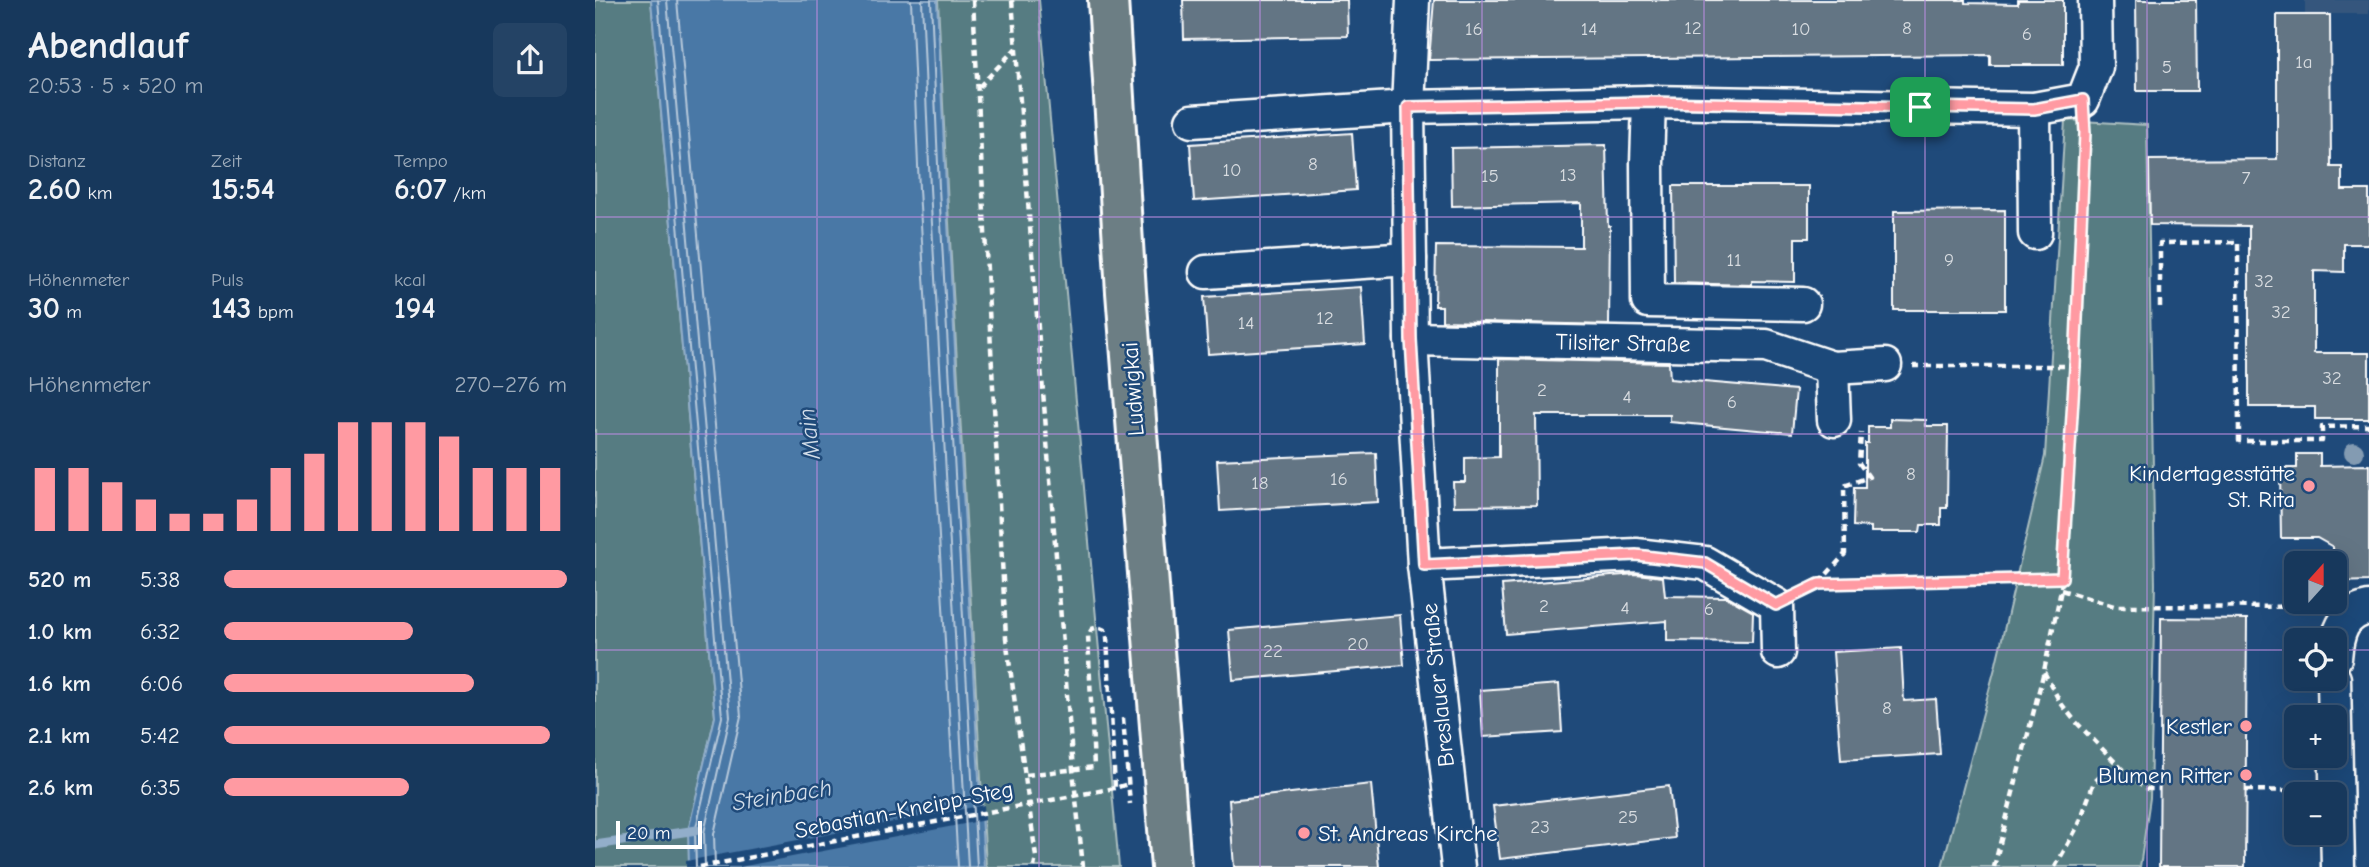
<!DOCTYPE html>
<html lang="de">
<head>
<meta charset="utf-8">
<style>
	:root { --surface:#17385c; --page:#244365; --text:#f1f3f6; --muted:#9eacbb; --line:#365272; --accent:#ff9aa2 }
	body { margin:0; font-family:"Comic Neue",sans-serif; background:var(--page); color:var(--text); height:100vh; display:flex; flex-direction:column; font-size:26px; white-space:nowrap }
	* { box-sizing:border-box; margin:0 }
	p { font-size:23px; color:var(--muted) }
	.icon { flex:none; width:38px; height:38px; fill:none; stroke:currentColor; stroke-width:2; stroke-linecap:round; stroke-linejoin:round }
	.map { position:relative; flex:1; overflow:hidden }
	.sheet { display:flex; flex-direction:column; background:var(--surface); width:595px }
	.sheet>* { flex:none }
	.needle { width:46px; rotate:21deg }
	.tools { position:absolute; left:1689px; top:551px; display:grid; gap:14px }
	.tools a { display:grid; place-items:center; width:63px; height:63px; border-radius:10px; background:var(--surface); box-shadow:0 7px 28px #0002,0 0 0 2px var(--line); font-size:35px }
	.scale { position:absolute; left:21px; bottom:18px; width:86px; box-sizing:border-box; padding-left:7px; border:4px solid #fff; border-top:0; font-size:19px; line-height:24px; white-space:nowrap; color:#fff; -webkit-text-stroke:5px #1f4a7a; paint-order:stroke }
	.pin { position:absolute; display:grid; place-items:center; width:60px; height:60px; color:#fff; margin:-30px; border-radius:14px; box-shadow:0 4px 10px #0006 }
	.round { display:grid; place-items:center; flex:none; width:74px; height:74px; border-radius:10px; background:var(--page) }
	.head { display:flex; align-items:center; justify-content:space-between; height:119px; padding:0 28px }
	h1 { font-size:38px; font-weight:700; line-height:52px }
	.metrics { display:grid; grid-template-columns:repeat(3,1fr); gap:10px; height:119px; padding:7px 28px }
	.metrics div { display:grid; align-content:center }
	.metrics b { font-size:30px; font-weight:700 }
	.metrics small { font-size:19px; font-weight:400 }
	.metrics p { font-size:19px }
	.chart { height:196px; padding:14px 28px }
	.chart p { display:flex; justify-content:space-between }
	.chart svg { width:100%; height:126px; margin-top:7px; stroke:var(--accent); stroke-width:6 }
	ul { padding:0 28px; list-style:none; font-size:23px }
	li { display:grid; grid-template-columns:112px 84px 1fr; align-items:center; height:52px }
	li i { height:18px; border-radius:9px; background:var(--accent) }
	main { display:flex; flex:1; min-height:0 }
	.map>svg:first-child { display:block }
</style>
</head>
<body>
<main>
<section class="sheet">
<div class="head"><div><h1>Abendlauf</h1><p>20:53 · 5 × 520 m</p></div><a class="round"><svg class="icon" aria-label="share" viewBox="0 0 24 24"><path d="M12 15V3M7 8l5-5 5 5M5 13v7h14v-7"/></svg></a></div>
<div class="metrics">
<div><p>Distanz</p><b>2.60<small> km</small></b></div>
<div><p>Zeit</p><b>15:54</b></div>
<div><p>Tempo</p><b>6:07<small> /km</small></b></div>
</div>
<div class="metrics">
<div><p>Höhenmeter</p><b>30<small> m</small></b></div>
<div><p>Puls</p><b>143<small> bpm</small></b></div>
<div><p>kcal</p><b>194</b></div>
</div>
<div class="chart"><p><span>Höhenmeter</span>270–276 m</p>
<svg viewBox="0 0 160 44" preserveAspectRatio="none"><path d="M5 44V22M15 44V22M25 44V27M35 44V33M45 44V38M55 44V38M65 44V33M75 44V22M85 44V17M95 44V6M105 44V6M115 44V6M125 44V11M135 44V22M145 44V22M155 44V22"/></svg>
</div>
<ul>
<li><b>520 m</b>5:38<i style="width:100%"></i></li>
<li><b>1.0 km</b>6:32<i style="width:55%"></i></li>
<li><b>1.6 km</b>6:06<i style="width:73%"></i></li>
<li><b>2.1 km</b>5:42<i style="width:95%"></i></li>
<li><b>2.6 km</b>6:35<i style="width:54%"></i></li>
</ul>
</section>
<div class="map">
<svg width="1774" height="867" viewBox="0 0 1774 867">
	<rect width="100%" height="100%" fill="#1f4a7a"/>
	<filter id="ink" filterUnits="userSpaceOnUse"><feTurbulence type="fractalNoise" baseFrequency=".0143" numOctaves="2"/><feDisplacementMap in="SourceGraphic" scale="14" xChannelSelector="R" yChannelSelector="G"/><feConvolveMatrix kernelMatrix="1 2 1 2 8 2 1 2 1" color-interpolation-filters="sRGB"/></filter>
	<g filter="url(#ink)">
		<rect fill="#34577d" x="1710" y="0" width="64" height="14"/>
		<g fill="#577c82" stroke="#abbec0" stroke-width="2">
			<polygon points="0,0 56,0 120,717 95,824 94,867 0,867"/>
			<polygon points="343,0 444,0 524,867 391,867 352,188"/>
			<polygon points="1470,120 1552,125 1560,584 1555,798 1545,867 1347,867 1401,664 1450,456"/>
		</g>
		<polygon fill="#4a78a6" stroke="#92aeca" stroke-width="2" points="56,0 342,0 351,187 389,867 94,867 93,831 120,717"/>
		<polygon fill="#1f4a7a" points="389,805 390,820 145,867 91,867 91,861"/>
		<g fill="none" stroke-linecap="round" stroke-linejoin="round">
			<g stroke="#b7c9db" stroke-width="2">
				<polyline points="63,0 127,717 100,832 101,867"/>
				<polyline points="72,0 135,717 109,833 110,867"/>
				<polyline points="82,0 146,716 119,834 120,867"/>
				<polyline points="316,0 324,189 363,867"/>
				<polyline points="327,0 335,188 373,867"/>
				<polyline points="336,0 344,188 382,867"/>
			</g>
			<polyline stroke="#92aeca" stroke-width="9" points="0,845 102,830"/>
		</g>
		<g fill="#647484" stroke="#fff" stroke-width="2">
			<polygon points="588,0 752,0 753,36 589,39"/>
			<polygon points="839,0 1370,0 1370,3 1423,4 1423,0 1468,0 1468,65 1395,65 1395,55 834,60"/>
			<polygon points="1541,0 1601,0 1602,91 1542,91"/>
			<polygon points="1682,15 1735,15 1736,167 1747,167 1747,190 1774,190 1774,244 1749,244 1749,272 1719,271 1719,353 1774,353 1774,419 1720,419 1720,407 1654,407 1654,226 1555,225 1554,160 1682,159"/>
			<polygon points="757,133 761,190 599,201 595,144"/>
			<polygon points="1011,145 1013,226 1015,226 1014,325 847,321 847,306 840,306 841,246 986,247 986,203 857,206 856,148"/>
			<polygon points="1078,186 1214,186 1214,238 1200,238 1200,282 1157,281 1157,285 1079,283"/>
			<polygon points="1410,210 1410,310 1299,310 1299,211"/>
			<polygon points="766,287 770,344 613,354 609,297"/>
			<polygon points="904,359 1074,363 1075,379 1201,390 1197,433 1075,422 1075,415 941,415 942,505 859,506 858,482 870,482 870,458 904,457"/>
			<polygon points="1295,419 1331,420 1331,426 1353,426 1352,508 1346,508 1346,525 1326,525 1325,532 1276,532 1276,527 1258,526 1259,488 1270,488 1270,443 1273,443 1273,427 1295,427"/>
			<polygon points="781,453 783,502 625,511 622,460"/>
			<polygon points="1702,454 1725,454 1725,466 1774,465 1774,581 1740,582 1738,547 1722,538 1686,538 1685,468 1702,468"/>
			<polygon points="1041,574 1068,577 1070,596 1131,597 1158,612 1157,642 1072,641 1072,621 911,634 907,585"/>
			<polygon points="805,615 809,665 638,680 634,630"/>
			<polygon points="1566,618 1652,619 1650,867 1564,867"/>
			<polygon points="1306,648 1309,701 1341,699 1345,754 1246,760 1238,652"/>
			<polygon points="964,684 967,732 888,737 885,690"/>
			<polygon points="776,784 784,867 639,867 634,800"/>
			<polygon points="1074,786 1080,838 905,859 898,806"/>
		</g>
		<g fill="none" stroke-linecap="round" stroke-linejoin="round">
			<g stroke="#fff" stroke-width="37">
				<g id="minor">
					<polyline points="818,0 813,107 816,339 829,565 863,867"/>
					<polyline points="1054,102 1052,163 1053,301 1208,304"/>
					<polyline points="1439,109 1440,233"/>
					<polyline points="597,121 813,107 1054,102 1439,109 1488,100 1501,67 1500,0"/>
					<polyline points="611,272 815,259"/>
					<polyline points="816,339 1171,346 1237,368 1290,365"/>
					<polyline points="1237,368 1239,420"/>
					<polyline points="829,565 1041,555 1110,563 1182,605 1183,652"/>
					<path d="M1740,658C1742,634 1747,613 1774,608"/>
					<polyline points="1739,679 1743,867"/>
				</g>
			</g>
			<g stroke="#fff" stroke-width="44">
				<polyline id="major" points="513,0 531,292 576,867"/>
			</g>
			<g stroke="#fff" stroke-width="4.5" stroke-dasharray="7 5" stroke-linecap="butt">
				<polyline points="378,0 411,638 441,857 439,867"/>
				<polyline points="417,0 478,770 488,867"/>
				<polyline points="384,87 421,48"/>
				<polyline points="1565,307 1565,243 1643,242 1644,441 1727,441 1727,427 1774,426"/>
				<polyline points="1318,366 1480,366"/>
				<polyline points="1224,583 1250,554 1249,486 1274,477 1264,463 1266,433"/>
				<polyline points="1466,590 1519,606 1725,607"/>
				<polyline points="1207,592 1224,584 1467,578"/>
				<polyline points="1449,672 1465,702 1480,721 1527,769 1552,789 1565,789"/>
				<polyline points="528,718 535,804"/>
				<polyline points="431,775 499,767 493,635 497,629 503,627 510,630 512,637 520,788 533,784"/>
				<polyline points="1651,790 1713,791"/>
				<polyline points="105,867 277,834"/>
				<polyline points="1399,867 1449,671 1466,590 1480,366 1490,129"/>
				<polyline points="1460,867 1484,824 1499,782 1507,775 1526,769"/>
			</g>
			<use href="#minor" stroke="#1f4a7a" stroke-width="32"/>
			<use href="#major" stroke="#6c7e84" stroke-width="38"/>
			<polyline stroke="#fff" stroke-width="4.5" stroke-dasharray="7 5" stroke-linecap="butt" points="277,834 520,788"/>
		</g>
		<circle fill="#839bb2" cx="1759" cy="452" r="10"/>
	</g>
	<g fill="none" stroke-linecap="round" stroke-linejoin="round" filter="url(#ink)">
		<g stroke="#fff" stroke-width="14">
			<polygon id="route" points="1488,100 1490,133 1480,366 1467,578 1224,584 1181,605 1110,563 1041,555 829,565 816,339 813,107 1054,102 1439,109"/>
		</g>
		<use href="#route" stroke="#ff9aa2" stroke-width="9"/>
	</g>
	<path fill="none" stroke="#b68bdc" stroke-width="2" stroke-opacity="0.55" d="M222,0V867M444,0V867M665,0V867M887,0V867M1109,0V867M1330,0V867M1552,0V867M0,217H1774M0,434H1774M0,650H1701M1740,650H1774"/>
	<g fill="#ff9aa2" stroke="#1f4a7a" stroke-width="2.5">
		<circle cx="1714" cy="486" r="7"/>
		<circle cx="1651" cy="726" r="7"/>
		<circle cx="1651" cy="775" r="7"/>
		<circle cx="709" cy="833" r="7"/>
	</g>
	<g text-anchor="middle" dominant-baseline="central" stroke-width="5" stroke-linejoin="round" paint-order="stroke">
		<g font-size="19" fill="#d8dce0">
			<text x="1098" y="28">12</text>
			<text x="1312" y="28">8</text>
			<text x="879" y="29">16</text>
			<text x="994" y="29">14</text>
			<text x="1206" y="29">10</text>
			<text x="1432" y="34">6</text>
			<text x="1709" y="62">1a</text>
			<text x="1572" y="67">5</text>
			<text x="718" y="164">8</text>
			<text x="637" y="170">10</text>
			<text x="973" y="175">13</text>
			<text x="895" y="176">15</text>
			<text x="1651" y="178">7</text>
			<text x="1139" y="260">11</text>
			<text x="1354" y="260">9</text>
			<text x="1669" y="281">32</text>
			<text x="1686" y="312">32</text>
			<text x="730" y="318">12</text>
			<text x="651" y="323">14</text>
			<text x="1737" y="378">32</text>
			<text x="947" y="390">2</text>
			<text x="1032" y="397">4</text>
			<text x="1137" y="402">6</text>
			<text x="1316" y="474">8</text>
			<text x="744" y="479">16</text>
			<text x="665" y="483">18</text>
			<text x="949" y="606">2</text>
			<text x="1030" y="608">4</text>
			<text x="1114" y="609">6</text>
			<text x="763" y="644">20</text>
			<text x="678" y="651">22</text>
			<text x="1292" y="708">8</text>
			<text x="1033" y="817">25</text>
			<text x="945" y="827">23</text>
		</g>
		<g font-size="23" fill="#fff" stroke="#1f4a7a">
			<text transform="translate(1028 343) rotate(1)">Tilsiter Straße</text>
			<text transform="translate(538 389) rotate(-94)">Ludwigkai</text>
			<text transform="translate(843 685) rotate(-96)">Breslauer Straße</text>
			<text transform="translate(309 810) rotate(-11)">Sebastian-Kneipp-Steg</text>
		</g>
		<g font-size="23" fill="#fff" stroke="#1f4a7a" text-anchor="end">
			<text x="1700" y="473">Kindertagesstätte<tspan x="1700" dy="26">St. Rita</tspan></text>
			<text x="1637" y="726">Kestler</text>
			<text x="1637" y="775">Blumen Ritter</text>
			<text x="723" y="833" text-anchor="start">St. Andreas Kirche</text>
		</g>
		<g font-size="24" font-style="italic" fill="#d2dde9" stroke="#1f4a7a">
			<text transform="translate(214 434) rotate(-97)">Main</text>
			<text transform="translate(187 795) rotate(-9)">Steinbach</text>
		</g>
	</g>
</svg>
<div class="tools">
<a><svg class="needle" viewBox="-14 -14 28 28"><path d="M0-13l5 13h-10z" fill="#e53935"/><path d="M0 13l5-13h-10z" fill="#9eacbb"/></svg></a>
<a><svg class="icon" aria-label="locate" viewBox="0 0 24 24"><circle cx="12" cy="12" r="6"/><path d="M12 2v4M12 18v4M2 12h4M18 12h4"/></svg></a>
<a>+</a>
<a>−</a>
</div>
<div class="scale">20 m</div>
<div class="pin" style="left:1325px;top:107px;background:#1e9e55"><svg class="icon" aria-label="arrive" viewBox="0 0 24 24"><path d="M6 21V4h12l-3 4 3 4H6"/></svg></div>
</div>
</main>
</body>
</html>
